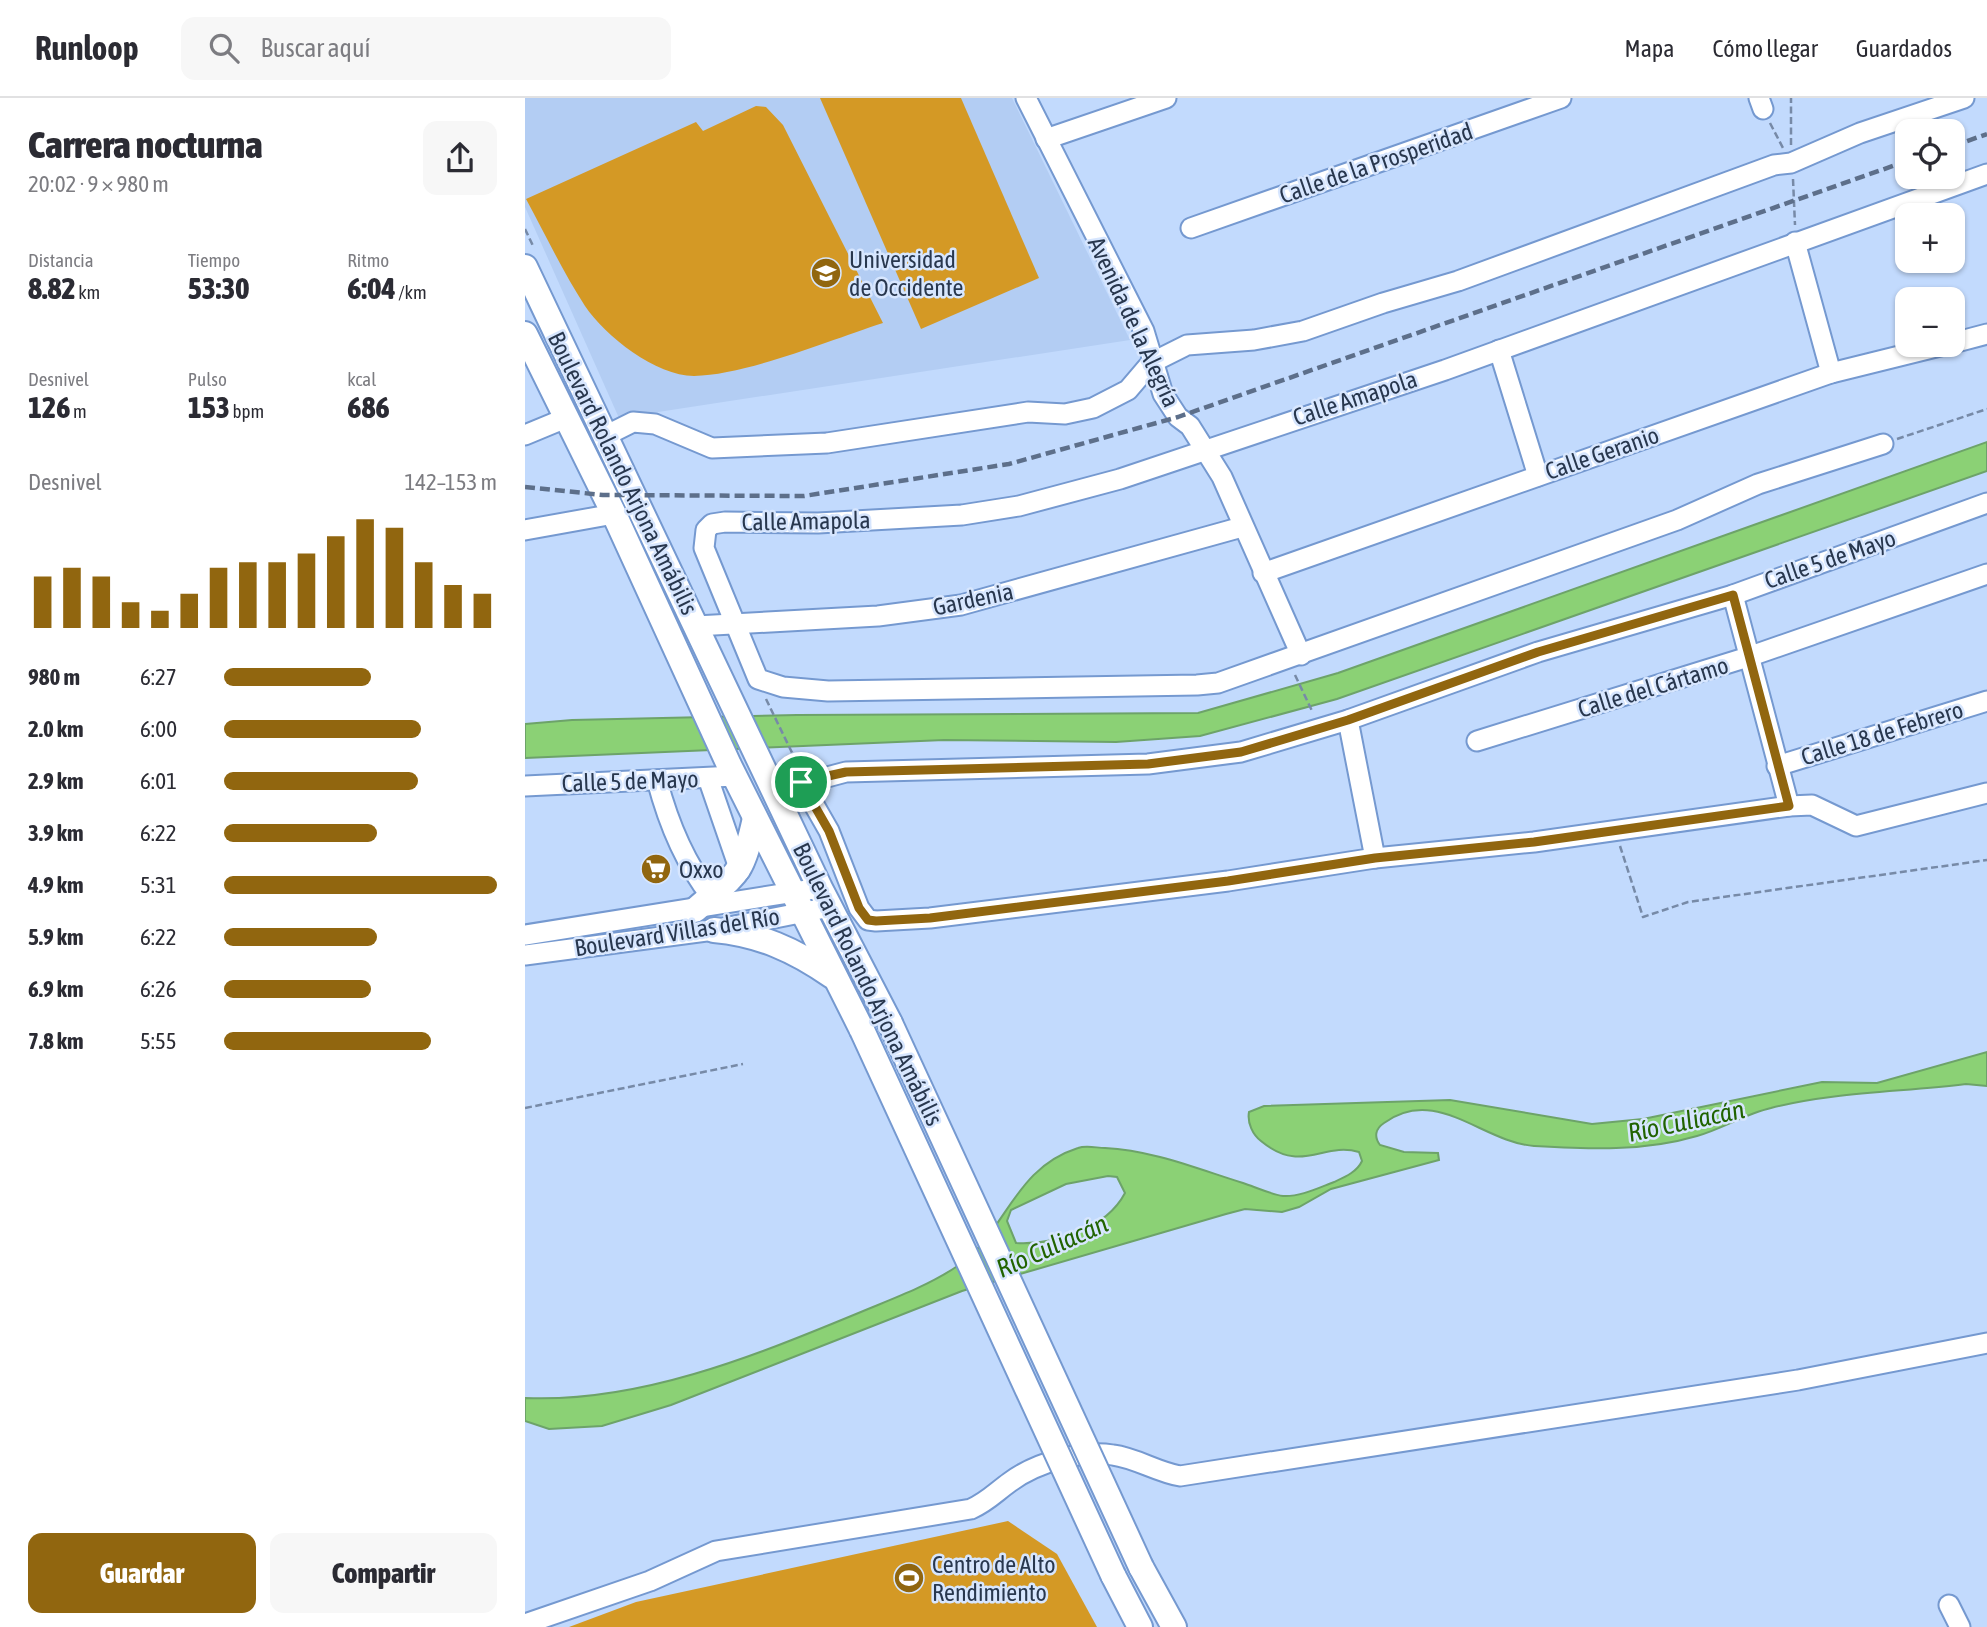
<!DOCTYPE html>
<html lang="es">
<head>
<meta charset="utf-8">
<style>
	:root { --surface:#fff; --page:#f7f7f7; --text:#2b2b33; --muted:#7c7c81; --line:#e1e1e2; --accent:#91660f }
	body { margin:0; font-family:"Asap Condensed",sans-serif; background:var(--page); color:var(--text); height:100vh; display:flex; flex-direction:column; font-size:26px; white-space:nowrap }
	* { box-sizing:border-box; margin:0 }
	p { font-size:23px; color:var(--muted) }
	.icon { flex:none; width:38px; height:38px; fill:none; stroke:currentColor; stroke-width:2; stroke-linecap:round; stroke-linejoin:round }
	.map { position:relative; flex:1; overflow:hidden }
	.drawer { display:flex; flex-direction:column; background:var(--surface); width:525px }
	.drawer>* { flex:none }
	.fabs { position:absolute; left:1370px; top:21px; display:grid; gap:14px }
	.fabs a { display:grid; place-items:center; width:70px; height:70px; border-radius:14px; background:var(--surface); box-shadow:0 2px 5px #0004; font-size:35px }
	.pin { position:absolute; display:grid; place-items:center; width:60px; height:60px; color:#fff; margin:-30px; border:4px solid #fff; border-radius:50%; box-shadow:0 2px 7px #0007 }
	.round { display:grid; place-items:center; flex:none; width:74px; height:74px; border-radius:14px; background:var(--page) }
	.overview { display:flex; align-items:center; justify-content:space-between; height:119px; padding:0 28px }
	h1 { font-size:38px; font-weight:800; line-height:52px }
	.metrics { display:grid; grid-template-columns:repeat(3,1fr); gap:10px; height:119px; padding:7px 28px }
	.metrics div { display:grid; align-content:center }
	.metrics b { font-size:30px; font-weight:800 }
	.metrics small { font-size:19px; font-weight:400 }
	.metrics p { font-size:19px }
	.chart { height:196px; padding:14px 28px }
	.chart p { display:flex; justify-content:space-between }
	.chart svg { width:100%; height:126px; margin-top:7px; stroke:var(--accent); stroke-width:6 }
	.cta { display:flex; gap:14px; margin-top:auto; padding:14px 28px }
	.cta a { flex:1; height:80px; border-radius:14px; background:var(--accent); color:#fff; font-size:28px; font-weight:800; line-height:80px; text-align:center }
	.cta a+a { background:var(--page); color:var(--text) }
	ul { padding:0 28px; list-style:none; font-size:23px }
	li { display:grid; grid-template-columns:112px 84px 1fr; align-items:center; height:52px }
	li i { height:18px; border-radius:9px; background:var(--accent) }
	header { display:flex; align-items:center; gap:42px; box-sizing:border-box; height:98px; padding:0 35px; background:var(--surface); border-bottom:2px solid var(--line) }
	header strong { font-size:33px }
	nav { display:flex; gap:38px; margin-inline-start:auto; font-size:24px }
	.search { width:490px; height:63px; background:var(--page); display:flex; align-items:center; gap:18px; box-sizing:border-box; padding:0 24px; border-radius:14px; color:var(--muted); font-size:26px }
	main { display:flex; flex:1; min-height:0 }
	.map>svg:first-child { display:block }
</style>
</head>
<body>
<header>
<strong>Runloop</strong>
<div class="search"><svg class="icon" aria-label="search" viewBox="0 0 24 24"><circle cx="10" cy="10" r="6"/><path d="M15 15l6 6"/></svg>Buscar aquí</div>
<nav><a>Mapa</a><a>Cómo llegar</a><a>Guardados</a></nav>
</header>
<main>
<section class="drawer">
<div class="overview"><div><h1>Carrera nocturna</h1><p>20:02 · 9 × 980 m</p></div><a class="round"><svg class="icon" aria-label="share" viewBox="0 0 24 24"><path d="M12 15V3M7 8l5-5 5 5M5 13v7h14v-7"/></svg></a></div>
<div class="metrics">
<div><p>Distancia</p><b>8.82<small> km</small></b></div>
<div><p>Tiempo</p><b>53:30</b></div>
<div><p>Ritmo</p><b>6:04<small> /km</small></b></div>
</div>
<div class="metrics">
<div><p>Desnivel</p><b>126<small> m</small></b></div>
<div><p>Pulso</p><b>153<small> bpm</small></b></div>
<div><p>kcal</p><b>686</b></div>
</div>
<div class="chart"><p><span>Desnivel</span>142–153 m</p>
<svg viewBox="0 0 160 44" preserveAspectRatio="none"><path d="M5 44V26M15 44V23M25 44V26M35 44V35M45 44V38M55 44V32M65 44V23M75 44V21M85 44V21M95 44V18M105 44V12M115 44V6M125 44V9M135 44V21M145 44V29M155 44V32"/></svg>
</div>
<ul>
<li><b>980 m</b>6:27<i style="width:54%"></i></li>
<li><b>2.0 km</b>6:00<i style="width:72%"></i></li>
<li><b>2.9 km</b>6:01<i style="width:71%"></i></li>
<li><b>3.9 km</b>6:22<i style="width:56%"></i></li>
<li><b>4.9 km</b>5:31<i style="width:100%"></i></li>
<li><b>5.9 km</b>6:22<i style="width:56%"></i></li>
<li><b>6.9 km</b>6:26<i style="width:54%"></i></li>
<li><b>7.8 km</b>5:55<i style="width:76%"></i></li>
</ul>
<div class="cta"><a>Guardar</a><a>Compartir</a></div>
</section>
<div class="map">
<svg width="1462" height="1529" viewBox="0 0 1462 1529">
	<rect width="100%" height="100%" fill="#c2dafd"/>
	<polygon fill="#b3cdf3" points="0,0 487,0 605,242 94,320 0,109"/>
	<g fill="#d49925">
		<polygon points="295,0 436,0 514,180 396,231"/>
		<path d="M231,8L241,9L258,27L358,225C305,242 222,277 169,278C131,278 80,238 60,208C38,174 20,136 1,101L171,24L178,33Z"/>
		<polygon points="483,1423 532,1456 572,1529 44,1529 111,1504"/>
	</g>
	<g fill="#8bd175" stroke="#6da369" stroke-width="2" fill-rule="evenodd">
		<polygon points="1462,344 1462,373 812,601 675,638 591,644 419,642 0,660 0,626 47,622 272,617 673,615 813,575"/>
		<path d="M1462,954V988L1441,986C1378,994 1308,994 1246,1010C1220,1016 1197,1031 1172,1038C1118,1054 1064,1051 1009,1048C957,1044 911,987 859,1025C850,1031 849,1039 855,1047L879,1054L913,1055L914,1062L806,1091L774,1109L757,1114L720,1111L701,1116L437,1193L146,1307L77,1328L24,1331L0,1323V1300C113,1305 227,1259 331,1216C364,1202 401,1189 431,1169C482,1135 487,1071 553,1050C561,1047 572,1050 580,1050C626,1052 673,1071 718,1085C730,1089 745,1096 758,1098C775,1099 793,1090 809,1084C820,1079 832,1074 837,1063L834,1054C798,1043 777,1077 736,1043C728,1037 722,1025 724,1014L739,1008L925,1002L1067,1026L1118,1021L1297,984L1352,985ZM583,1078L592,1079L600,1095C581,1131 530,1147 491,1145L482,1123L486,1112L541,1086Z"/>
	</g>
	<g fill="none" stroke-linecap="round" stroke-linejoin="round">
		<g stroke="#7599d0" stroke-width="23">
			<g id="minor">
				<polyline points="501,0 619,233 638,296 653,319 665,328 697,379 776,557"/>
				<polyline points="1234,0 1238,11"/>
				<polyline points="521,41 641,0"/>
				<polyline points="666,130 1036,0"/>
				<polyline points="1270,144 1306,275"/>
				<polyline points="1428,245 1462,236"/>
				<polyline points="974,252 1013,378"/>
				<polyline points="0,337 41,320"/>
				<polyline points="80,338 108,324 130,326 187,350 302,345 503,314 540,316 568,310 603,292 626,265 662,247 729,242 778,233 858,205 933,183 1249,67 1266,65 1335,35 1439,0"/>
				<polyline points="1358,346 1233,386 1152,422 693,585 672,587 303,593 258,589 233,581 179,450 181,432 187,426 200,424 293,425 437,417 494,408 595,381 920,272 1462,76"/>
				<polyline points="0,432 89,416"/>
				<polyline points="738,475 1306,275 1419,247"/>
				<polyline points="1208,497 1264,708"/>
				<polyline points="171,528 353,518 436,507 717,429"/>
				<polyline points="823,622 850,760"/>
				<polyline points="952,643 1223,559 1462,476"/>
				<polyline points="1252,668 1462,603"/>
				<polyline points="183,680 215,773"/>
				<path d="M132,682C143,724 159,764 186,798"/>
				<polyline points="276,684 304,733 334,810 343,822 351,823 405,820 703,783 850,760 1009,744 1264,708 1287,707 1331,728 1462,695"/>
				<polyline points="0,688 210,678"/>
				<polyline points="265,689 321,674 623,666 716,654 823,622 1013,554 1208,497 1462,405"/>
				<polyline points="0,837 295,790"/>
				<polyline points="0,857 189,832 305,809"/>
				<polyline points="1424,1507 1435,1529"/>
				<path d="M0,1526L125,1483L191,1453L446,1411C462,1404 471,1394 485,1384C512,1364 556,1352 588,1357C611,1360 632,1374 655,1378L1273,1282L1462,1245"/>
			</g>
		</g>
		<g stroke="#7599d0" stroke-width="28">
			<g id="major">
				<polyline points="0,169 295,790 365,925"/>
				<polyline points="0,236 89,416 204,667 337,932"/>
				<path d="M170,812C213,774 217,779 230,720"/>
				<path d="M189,832C234,836 270,852 307,878"/>
				<polyline points="616,1469 649,1529"/>
				<polyline points="588,1477 615,1529"/>
			</g>
		</g>
		<g stroke="#778aa7" stroke-width="2.5" stroke-dasharray="7 3.5" stroke-linecap="butt">
			<polyline points="1245,25 1258,50"/>
			<polyline points="1266,47 1266,0"/>
			<polyline points="1268,81 1270,127"/>
			<polyline points="0,131 9,150"/>
			<polyline points="1372,341 1462,311"/>
			<polyline points="770,577 788,615"/>
			<polyline points="241,601 273,667"/>
			<polyline points="1095,748 1118,819 1163,804 1462,762"/>
			<polyline points="0,1010 218,966"/>
		</g>
		<use href="#minor" stroke="#fff" stroke-width="19"/>
		<use href="#major" stroke="#fff" stroke-width="24"/>
		<g stroke="#5d6f8a" stroke-width="4.5" stroke-dasharray="10 5" stroke-linecap="butt">
			<polyline points="1428,48 1462,36"/>
			<polyline points="0,389 78,397 279,398 484,366 653,319 1382,63"/>
		</g>
		<g stroke="#7599d0" stroke-width="28" stroke-linecap="butt">
			<g id="major-bridge">
				<polyline points="365,925 616,1469"/>
				<polyline points="337,932 588,1477"/>
			</g>
		</g>
		<use href="#major-bridge" stroke="#fff" stroke-width="24"/>
	</g>
	<g fill="none" stroke-linecap="round" stroke-linejoin="round">
		<g stroke="#fff" stroke-width="14">
			<polygon id="route" points="1208,497 1264,708 1009,744 850,760 703,783 405,820 351,823 343,822 334,810 304,733 276,684 321,674 623,666 716,654 823,622 1013,554"/>
		</g>
		<use href="#route" stroke="#91660f" stroke-width="9"/>
	</g>
	<defs>
		<g id="university-disc" transform="scale(1.575)"><circle r="9.5" fill="#91660f" stroke="#d7e6fe"/><path d="M0-5L7-2L0 1L-7-2ZM-4 1L0 2.5L4 1V4Q0 6-4 4Z" fill="#fff"/></g>
		<g id="supermarket-disc" transform="scale(1.575)"><circle r="9.5" fill="#91660f" stroke="#d7e6fe"/><path d="M-6-5.5h2.5l.6 2H6L4.5 2H-2.5L-4.4-4H-6ZM-1.5 3.2a1.3 1.3 0 1 0 .1 0ZM3 3.2a1.3 1.3 0 1 0 .1 0Z" fill="#fff"/></g>
		<g id="stadium-disc" transform="scale(1.575)"><circle r="9.5" fill="#91660f" stroke="#d7e6fe"/><path d="M0-5a6.5 5 0 1 0 0 10a6.5 5 0 1 0 0-10ZM-3.5-1.8h7v3.6h-7Z" fill="#fff"/></g>
	</defs>
	<g fill-rule="evenodd">
		<use href="#university-disc" x="301" y="175"/>
		<use href="#supermarket-disc" x="131" y="771"/>
		<use href="#stadium-disc" x="384" y="1480"/>
	</g>
	<g text-anchor="middle" dominant-baseline="central" stroke-width="5" stroke-linejoin="round" paint-order="stroke">
		<g font-size="24" fill="#28374e" stroke="#d7e6fe">
			<text transform="translate(851 65) rotate(-19)">Calle de la Prosperidad</text>
			<text transform="translate(609 224) rotate(65)">Avenida de la Alegría</text>
			<text transform="translate(830 300) rotate(-18)">Calle Amapola</text>
			<text transform="translate(1077 355) rotate(-19)">Calle Geranio</text>
			<text transform="translate(98 375) rotate(64)">Boulevard Rolando Arjona Amábilis</text>
			<text transform="translate(281 423) rotate(-1)">Calle Amapola</text>
			<text transform="translate(1305 461) rotate(-19)">Calle 5 de Mayo</text>
			<text transform="translate(448 501) rotate(-12)">Gardenia</text>
			<text transform="translate(1128 589) rotate(-17)">Calle del Cártamo</text>
			<text transform="translate(1357 635) rotate(-17)">Calle 18 de Febrero</text>
			<text transform="translate(105 683) rotate(-2)">Calle 5 de Mayo</text>
			<text transform="translate(152 834) rotate(-9)">Boulevard Villas del Río</text>
			<text transform="translate(343 886) rotate(64)">Boulevard Rolando Arjona Amábilis</text>
		</g>
		<g font-size="24" fill="#28374e" stroke="#d7e6fe" text-anchor="start">
			<text x="324" y="161">Universidad<tspan x="324" dy="28">de Occidente</tspan></text>
			<text x="154" y="771">Oxxo</text>
			<text x="407" y="1466">Centro de Alto<tspan x="407" dy="28">Rendimiento</tspan></text>
		</g>
		<g font-size="26" font-style="italic" fill="#216300" stroke="#d7e6fe">
			<text transform="translate(1161 1023) rotate(-12)">Río Culiacán</text>
			<text transform="translate(527 1148) rotate(-24)">Río Culiacán</text>
		</g>
	</g>
</svg>
<div class="fabs">
<a><svg class="icon" aria-label="locate" viewBox="0 0 24 24"><circle cx="12" cy="12" r="6"/><path d="M12 2v4M12 18v4M2 12h4M18 12h4"/></svg></a>
<a>+</a>
<a>−</a>
</div>
<div class="pin" style="left:276px;top:684px;background:#1e9e55"><svg class="icon" aria-label="arrive" viewBox="0 0 24 24"><path d="M6 21V4h12l-3 4 3 4H6"/></svg></div>
</div>
</main>
</body>
</html>
